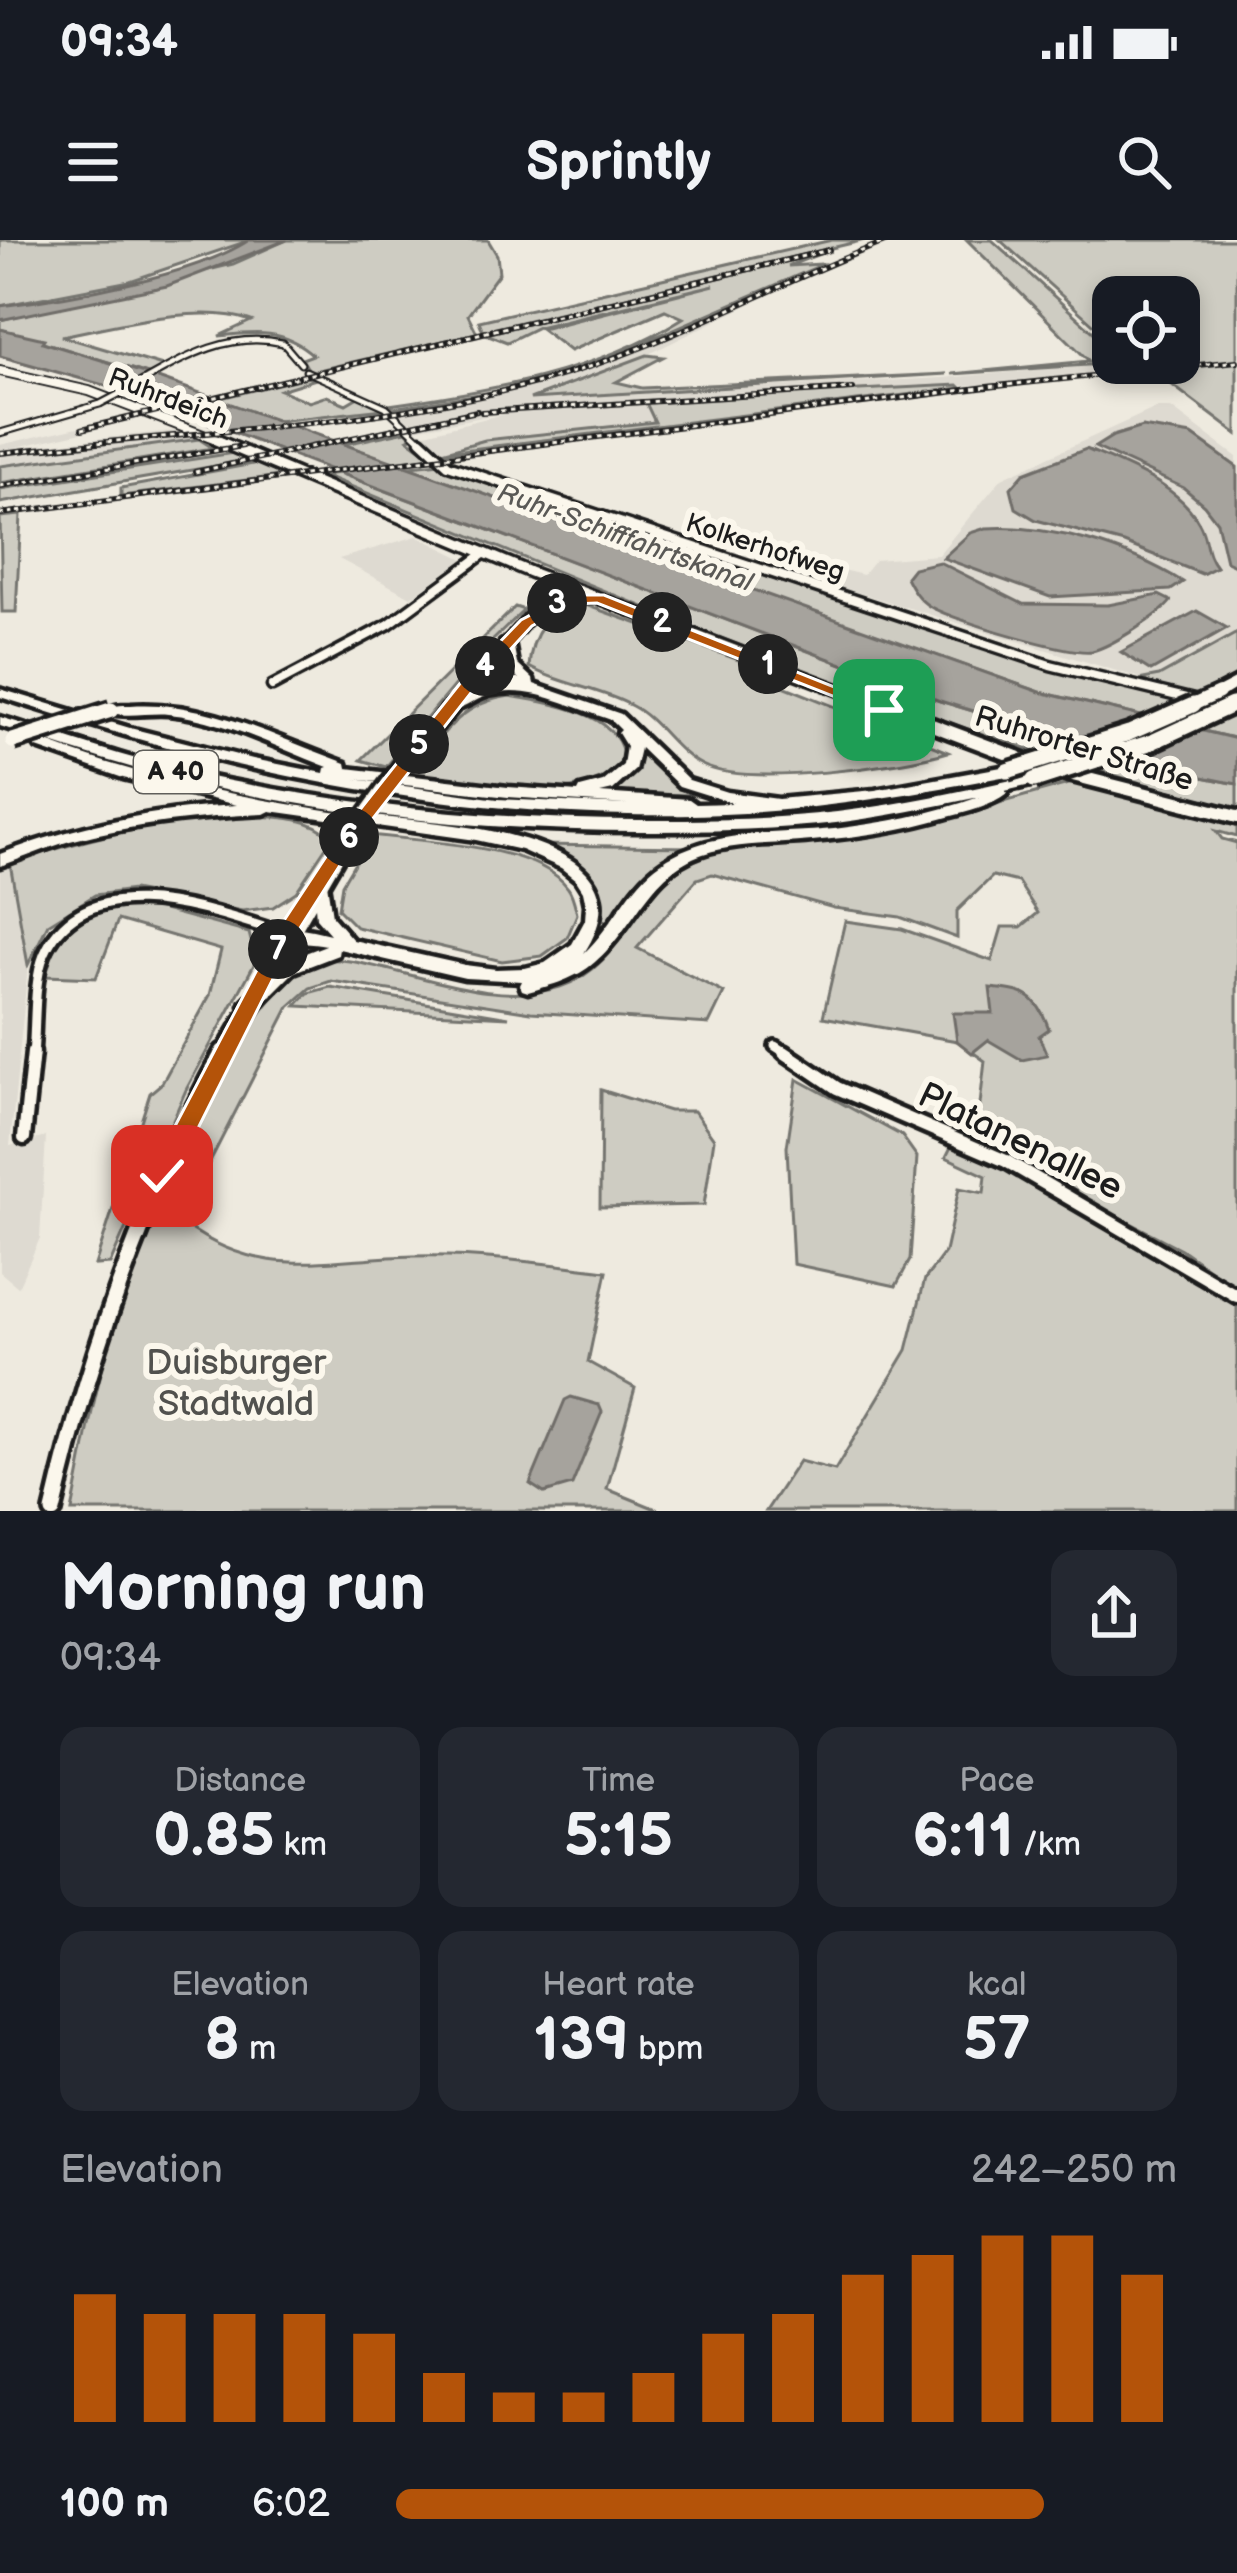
<!DOCTYPE html>
<html lang="en">
<head>
<meta charset="utf-8">
<style>
	:root { --surface:#171b24; --page:#242831; --text:#f1f3f6; --muted:#9ea1a6; --accent:#b45309 }
	body { margin:0; font-family:"Balsamiq Sans",sans-serif; background:var(--page); color:var(--text); height:100vh; display:flex; flex-direction:column; font-size:45px; white-space:nowrap }
	* { box-sizing:border-box; margin:0 }
	p { font-size:39px; color:var(--muted) }
	.icon { flex:none; width:66px; height:66px; fill:none; stroke:currentColor; stroke-width:2; stroke-linecap:round; stroke-linejoin:round }
	.map { position:relative; height:1271px; overflow:hidden }
	.side { display:flex; flex-direction:column; background:var(--surface); flex:1 }
	.side>* { flex:none }
	.fabs { position:absolute; left:1092px; top:36px; display:grid; gap:24px }
	.fabs a { display:grid; place-items:center; width:108px; height:108px; border-radius:24px; background:var(--surface); box-shadow:0 6px 18px #0003; font-size:60px }
	.pin { position:absolute; display:grid; place-items:center; width:102px; height:102px; color:#fff; margin:-51px; border-radius:24px; box-shadow:0 6px 18px #0006 }
	.km { position:absolute; width:60px; height:60px; margin:-30px; border-radius:50%; background:#222; color:#fff; font-size:33px; line-height:60px; text-align:center }
	.round { display:grid; place-items:center; flex:none; width:126px; height:126px; border-radius:24px; background:var(--page) }
	.summary { display:flex; align-items:center; justify-content:space-between; height:204px; padding:0 60px }
	h1 { font-size:66px; font-weight:700; line-height:90px }
	.figures { display:grid; grid-template-columns:repeat(3,1fr); gap:18px; height:204px; padding:12px 60px }
	.figures div { display:grid; align-content:center; border-radius:24px; background:var(--page); text-align:center }
	.figures b { font-size:60px; font-weight:700 }
	.figures small { font-size:33px; font-weight:400 }
	.figures p { font-size:33px }
	.chart { height:336px; padding:24px 60px }
	.chart p { display:flex; justify-content:space-between }
	.chart svg { width:100%; height:216px; margin-top:12px; stroke:var(--accent); stroke-width:6 }
	ul { padding:0 60px; list-style:none; font-size:39px }
	li { display:grid; grid-template-columns:192px 144px 1fr; align-items:center; height:90px }
	li i { height:30px; border-radius:15px; background:var(--accent) }
	.status { display:flex; justify-content:space-between; align-items:center; height:84px; padding:0 60px; background:var(--surface); direction:ltr }
	.status svg { height:33px; fill:currentColor }
	header { display:flex; justify-content:space-between; align-items:center; height:156px; padding:0 60px; background:var(--surface); font-size:54px; font-weight:700 }
	.map>svg:first-child { display:block }
</style>
</head>
<body>
<div class="status"><b>09:34</b><svg viewBox="0 0 49 12"><path d="M0 12V9h3v3zM5 12V6h3v6zM10 12V3h3v9zM15 12V0h3v12zM26 1h20v11H26zM47 4h2v5h-2z"/></svg></div>
<header><svg class="icon" aria-label="menu" viewBox="0 0 24 24"><path d="M4 6h16M4 12h16M4 18h16"/></svg>Sprintly<svg class="icon" aria-label="search" viewBox="0 0 24 24"><circle cx="10" cy="10" r="6"/><path d="M15 15l6 6"/></svg></header>
<div class="map">
<svg width="1237" height="1271" viewBox="0 0 1237 1271">
	<rect width="100%" height="100%" fill="#eeeadf"/>
	<filter id="ink" filterUnits="userSpaceOnUse"><feTurbulence type="fractalNoise" baseFrequency=".00833" numOctaves="2"/><feDisplacementMap in="SourceGraphic" scale="24" xChannelSelector="R" yChannelSelector="G"/><feConvolveMatrix kernelMatrix="1 2 1 2 8 2 1 2 1" color-interpolation-filters="sRGB"/></filter>
	<g filter="url(#ink)">
		<g fill="#dedad1">
			<polygon points="817,27 824,27 647,115 536,158 942,138 1118,123 1126,123 1135,132 445,218 977,145 643,161 656,182 485,200 439,213 422,213 406,198 511,172 415,189 412,186 430,180 407,182 393,168 493,152 589,126"/>
			<polygon points="1156,168 1171,168 1237,217 1237,393 1159,437 1143,439 813,339 825,326 863,335 875,320 938,315 1002,238"/>
			<polygon points="138,173 147,177 17,207 182,190 199,199 0,226 0,205"/>
			<polygon points="225,206 234,210 0,249 0,243"/>
			<polygon points="417,296 464,319 411,357 339,319"/>
			<polygon points="10,623 28,725 10,906 46,897 40,998 18,1047 0,1032 0,629"/>
		</g>
		<g fill="#ceccc2" stroke="#75746f" stroke-width="3">
			<polygon points="0,0 248,0 248,1 130,41 0,66"/>
			<path d="M287,0H488L497,15L499,33L468,75L477,93L310,132L302,119L313,115C285,89 256,92 219,96L251,81C202,62 113,86 61,96L166,127L151,135L0,89V80L233,24Z"/>
			<polygon points="832,0 865,0 483,91 479,81"/>
			<polygon points="967,0 992,0 1113,110 1113,123 1118,123 952,134 1089,121"/>
			<polygon points="1000,0 1237,0 1237,194 1143,123 1179,123 1179,57 1113,57 1113,102"/>
			<path d="M822,13L788,26L821,24L817,27L589,126L493,152L393,168L389,165C489,151 596,133 683,78L665,70L570,111L541,89L714,45L538,87L507,102L486,94Z"/>
			<polygon points="647,115 663,117 616,142 642,148 947,134 530,159"/>
			<polygon points="307,137 313,140 280,150 309,162 327,156 346,164 358,157 384,169 277,181 216,159"/>
			<polygon points="958,145 961,148 439,213 485,200 655,182 646,163 639,161"/>
			<polygon points="406,191 412,197 408,199 433,217 389,223 340,205"/>
			<polygon points="199,199 213,208 0,243 0,226"/>
			<polygon points="240,212 256,219 0,263 0,249"/>
			<polygon points="264,222 280,236 121,256 121,248"/>
			<polygon points="451,222 1032,417 1152,446 1143,439 1159,436 1237,393 1237,499 1040,452 400,227"/>
			<path d="M339,233L940,461L1163,529L1237,544V568C922,492 623,357 323,235Z"/>
			<polygon points="21,275 16,372 2,372 0,277"/>
			<path d="M580,363L739,420L741,429L948,512C899,527 746,547 702,525C674,511 659,480 632,466C600,448 561,445 529,427C531,395 548,369 580,363Z"/>
			<polygon points="515,367 524,370 488,405 386,527 361,520"/>
			<path d="M510,456C550,464 623,471 624,522C574,573 474,542 410,535C439,498 461,462 510,456Z"/>
			<path d="M635,499L667,536L694,555L600,553C625,542 645,528 635,499Z"/>
			<path d="M1076,542L1237,586V597L1216,591L1222,599L1237,603V1049L1181,1009L1001,916L1006,900L978,882L985,821L957,801L823,777L845,681L902,689L992,721L1002,687H1021L1038,673L1018,642L993,636L957,671V698L900,677L834,668L712,634L697,639L637,708L724,753L709,784L531,772L331,741L310,748L289,767L201,939L184,984C262,1041 324,1018 413,1016C477,1014 543,1023 607,1031L588,1122L635,1148L607,1249L661,1271H72C84,1212 94,1151 112,1094C137,1020 245,737 319,721C341,717 361,723 382,728C438,741 502,765 560,747C624,727 632,653 686,623C738,595 840,600 900,588C959,576 1018,557 1076,542Z"/>
			<path d="M248,576C278,577 310,576 332,598L296,652L273,667L242,671L133,650L95,655L48,684L28,725L10,623C98,595 155,582 248,576Z"/>
			<path d="M371,595C422,602 537,604 568,648C573,654 575,666 577,674L567,698L542,716L502,721L356,687L338,669L342,644Z"/>
			<path d="M536,605L692,607L664,621L613,683L602,680C604,635 574,620 536,605Z"/>
			<path d="M117,665H145L249,693L256,721L186,850L110,1024L95,1025L150,853L162,843L210,755L221,710L118,680L96,738L46,736C55,693 76,677 117,665Z"/>
			<polygon points="330,747 509,777 296,766 308,753"/>
			<polygon points="797,839 902,896 917,917 910,1020 896,1046 793,1024 787,907"/>
			<polygon points="601,850 669,871 694,871 714,899 704,965 600,967"/>
			<path d="M952,905C1052,947 1148,1003 1237,1065V1271H766L799,1221L835,1230L907,1110L925,1039L945,1012L959,948L984,953L986,936L946,917Z"/>
		</g>
		<g fill="#a6a39d" stroke="#6f6d69" stroke-width="3">
			<path d="M249,0H287L167,46L0,80V66C66,58 195,36 249,0Z"/>
			<polygon points="0,89 44,99 42,102 144,133 1040,452 1237,499 1237,544 1163,529 940,461 121,150 0,116"/>
			<polygon points="1142,187 1192,195 1237,227 1237,326 1226,321 1217,282 1204,265 1184,248 1095,207 1113,196"/>
			<path d="M1086,209C1124,225 1179,245 1199,283C1208,299 1204,312 1216,327L1202,334L1124,303L1036,280L1016,268L1011,248L1024,233Z"/>
			<path d="M986,288C1050,284 1129,308 1183,342L1171,350L1050,357L943,318L970,293Z"/>
			<path d="M939,322L1023,364L1108,365L1159,355L1171,361C1162,374 1110,407 1092,411C1071,415 949,379 929,366C918,359 912,349 906,337L913,328Z"/>
			<polygon points="1197,371 1227,388 1151,431 1121,412"/>
			<path d="M990,748C1025,751 1037,754 1049,789L1039,796L1047,815L1022,820L988,800L972,813L957,801L953,773H993Z"/>
			<polygon points="571,1157 599,1165 602,1172 572,1245 544,1253 530,1244 565,1160"/>
		</g>
		<g fill="none" stroke-linecap="round" stroke-linejoin="round">
			<g stroke="#1c1c1c" stroke-width="9">
				<g id="street-far3">
					<polyline points="306,131 386,167 424,203"/>
					<path d="M121,153C173,125 222,89 283,103L301,124"/>
					<polyline points="0,193 100,164"/>
				</g>
			</g>
			<g stroke="#1c1c1c" stroke-width="15">
				<g id="street-far2">
					<polyline points="421,200 448,225 1050,425 1227,468"/>
					<polyline points="272,446 389,384 485,313"/>
				</g>
			</g>
			<g stroke="#1c1c1c" stroke-width="18">
				<g id="street-far1">
					<polyline points="1214,465 1237,470"/>
					<polyline points="775,806 789,815"/>
					<path d="M33,815C36,785 33,742 44,715C85,620 216,673 286,694"/>
				</g>
			</g>
			<g stroke="#1c1c1c" stroke-width="21">
				<g id="street">
					<polyline points="784,812 837,848 1006,921 1237,1056"/>
					<polyline points="24,898 33,812"/>
				</g>
			</g>
			<g stroke="#1c1c1c" stroke-width="12">
				<polyline id="secondary-far3" points="0,131 89,151 224,203"/>
			</g>
			<g stroke="#1c1c1c" stroke-width="16">
				<g id="secondary-far2">
					<polyline points="216,200 530,332 886,468"/>
					<polyline points="547,368 570,359 592,358"/>
					<polyline points="451,468 546,358 567,345"/>
				</g>
			</g>
			<g stroke="#1c1c1c" stroke-width="21">
				<g id="secondary-far1">
					<polyline points="879,465 1035,524"/>
					<polyline points="401,525 454,465"/>
					<polyline points="1061,532 1237,577"/>
					<polyline points="222,815 350,595"/>
				</g>
			</g>
			<g stroke="#1c1c1c" stroke-width="24">
				<path id="secondary" d="M53,1271C90,1110 145,958 223,812"/>
			</g>
			<g stroke="#1c1c1c" stroke-width="9">
				<g id="highway">
					<path d="M507,398L513,402L517,424L533,439L534,444L621,474L689,540L727,552L778,559L875,550L1007,526L1014,531L1007,536C920,552 833,568 745,573C580,582 416,564 255,529C169,510 84,483 0,457V449L130,488L253,519L324,533L325,528L328,527C276,508 224,479 168,474C149,472 120,479 104,470C113,465 120,465 131,465C207,460 276,498 346,523L347,528L508,547L578,552L580,548L603,542L623,525L626,506L618,493L621,490L611,480C572,467 530,444 489,455C473,460 461,472 444,472L442,469L444,466L482,448L508,445L477,434V428H485L519,439L505,425L501,402ZM640,508L679,546L733,563L696,564L689,559L600,553L613,550L635,530ZM354,539L508,557L628,565L498,559Z"/>
					<polygon points="1237,438 1237,448 1224,456 1214,456 1213,453 1214,450"/>
					<path d="M0,477C64,496 127,519 192,533C344,566 500,581 655,580C715,580 776,579 837,572C903,564 969,549 1034,535L1041,540L1039,543L1005,551L1007,554C992,566 968,572 948,577C904,590 858,597 812,601C776,605 738,602 703,614C649,632 635,688 595,722C576,739 552,745 528,752L522,750L520,745L522,741L465,738L339,709L338,715L294,732L255,771L249,773L243,771L241,766L243,761L282,722L326,705C311,702 295,703 280,698L278,694L280,690C297,685 314,690 330,694L316,678L313,641L316,637H326L332,676L353,700L465,725L496,729L525,728L545,723L572,704L585,680L586,665L583,651L576,640L561,628L521,610L476,600L270,571L264,574C198,577 134,584 70,601C46,608 24,618 0,626V614C76,585 156,569 237,565L123,538L37,508L35,505L37,502H47C141,538 239,557 339,572C408,582 511,582 570,619C609,644 607,678 584,713C613,686 629,644 662,622C713,588 776,595 834,589C883,583 932,574 979,557C931,567 884,577 836,583C775,590 714,591 654,591C499,592 343,577 192,543C127,528 63,507 0,486Z"/>
				</g>
			</g>
			<use href="#street-far3" stroke="#fbf7ec" stroke-width="4.5"/>
			<use href="#street-far2" stroke="#fbf7ec" stroke-width="8"/>
			<use href="#street-far1" stroke="#fbf7ec" stroke-width="9"/>
			<use href="#street" stroke="#fbf7ec" stroke-width="12"/>
			<use href="#secondary-far3" stroke="#fbf7ec" stroke-width="8"/>
			<use href="#secondary-far2" stroke="#fbf7ec" stroke-width="9"/>
			<use href="#secondary-far1" stroke="#fbf7ec" stroke-width="12"/>
			<use href="#secondary" stroke="#fbf7ec" stroke-width="15"/>
			<use href="#highway" fill="#fbf7ec" fill-rule="evenodd"/>
			<g stroke="#1c1c1c" stroke-width="6">
				<g id="rail">
					<polyline points="482,172 853,149"/>
					<polyline points="82,189 829,10"/>
					<path d="M0,213C181,191 367,189 543,141C664,108 773,44 890,0"/>
					<polyline points="195,232 477,171"/>
					<polyline points="0,246 243,206"/>
					<polyline points="0,274 987,147 1237,121"/>
				</g>
			</g>
			<use href="#rail" stroke="#fbf7ec" stroke-width="3" stroke-dasharray="4.5" stroke-linecap="butt"/>
			<g stroke="#1c1c1c" stroke-width="9" stroke-linecap="butt">
				<polyline id="street-bridge" points="100,164 121,153"/>
			</g>
			<g stroke="#1c1c1c" stroke-width="21" stroke-linecap="butt">
				<polyline id="secondary-bridge" points="350,595 401,525"/>
			</g>
			<g stroke="#1c1c1c" stroke-width="20" stroke-linecap="butt">
				<g id="highway-bridge-far1">
					<polyline points="1186,468 1219,453"/>
					<polyline points="1225,468 1237,462"/>
				</g>
			</g>
			<g stroke="#1c1c1c" stroke-width="24" stroke-linecap="butt">
				<g id="highway-bridge">
					<polyline points="13,501 111,470"/>
					<polyline points="1007,531 1129,493 1193,465"/>
					<polyline points="1034,540 1152,502 1232,465"/>
				</g>
			</g>
			<use href="#street-bridge" stroke="#fbf7ec" stroke-width="4.5"/>
			<use href="#secondary-bridge" stroke="#fbf7ec" stroke-width="12"/>
			<use href="#highway-bridge-far1" stroke="#fbf7ec" stroke-width="12"/>
			<use href="#highway-bridge" stroke="#fbf7ec" stroke-width="15"/>
		</g>
	</g>
	<polygon fill="#b45309" stroke="#fff" stroke-width="3" points="569,355 604,355 892,470 878,474 597,363 572,364 532,386 474,449 356,600 293,699 170,944 153,944 153,928 279,688 343,591 462,441 521,380"/>
	<g text-anchor="middle" dominant-baseline="central" stroke-width="12" stroke-linejoin="round" paint-order="stroke">
		<g font-size="27" fill="#1c1c1c" stroke="#fbf7ec">
			<text transform="translate(168 159) rotate(21)">Ruhrdeich</text>
			<text transform="translate(765 308) rotate(18)">Kolkerhofweg</text>
		</g>
		<g font-size="27" font-style="italic" fill="#5a5956" stroke="#fbf7ec">
			<text transform="translate(625 298) rotate(20)">Ruhr-Schifffahrtskanal</text>
		</g>
		<rect fill="#fbf7ec" stroke="#5f5e5a" stroke-width="3" x="134" y="511" width="84" height="42" rx="9"/>
		<g font-size="27" font-weight="bold" fill="#1c1c1c">
			<text x="176" y="532">A 40</text>
		</g>
		<g font-size="30" fill="#1c1c1c" stroke="#fbf7ec">
			<text transform="translate(1084 509) rotate(17)">Ruhrorter Straße</text>
		</g>
		<g font-size="36" fill="#1c1c1c" stroke="#fbf7ec">
			<text transform="translate(1020 902) rotate(26)">Platanenallee</text>
		</g>
		<g font-size="36" fill="#51514e" stroke="#fbf7ec">
			<text x="236" y="1123">Duisburger<tspan x="236" dy="41">Stadtwald</tspan></text>
		</g>
	</g>
</svg>
<div class="fabs">
<a><svg class="icon" aria-label="locate" viewBox="0 0 24 24"><circle cx="12" cy="12" r="6"/><path d="M12 2v4M12 18v4M2 12h4M18 12h4"/></svg></a>
</div>
<div class="pin" style="left:884px;top:470px;background:#1e9e55"><svg class="icon" aria-label="arrive" viewBox="0 0 24 24"><path d="M6 21V4h12l-3 4 3 4H6"/></svg></div>
<div class="pin" style="left:162px;top:936px;background:#d93025"><svg class="icon" aria-label="check" viewBox="0 0 24 24"><path d="M5 12l5 5 9-10"/></svg></div>
<b class="km" style="left:768px;top:424px">1</b>
<b class="km" style="left:662px;top:382px">2</b>
<b class="km" style="left:557px;top:363px">3</b>
<b class="km" style="left:485px;top:426px">4</b>
<b class="km" style="left:419px;top:504px">5</b>
<b class="km" style="left:349px;top:597px">6</b>
<b class="km" style="left:278px;top:709px">7</b>
</div>
<section class="side">
<div class="summary"><div><h1>Morning run</h1><p>09:34</p></div><a class="round"><svg class="icon" aria-label="share" viewBox="0 0 24 24"><path d="M12 15V3M7 8l5-5 5 5M5 13v7h14v-7"/></svg></a></div>
<div class="figures">
<div><p>Distance</p><b>0.85<small> km</small></b></div>
<div><p>Time</p><b>5:15</b></div>
<div><p>Pace</p><b>6:11<small> /km</small></b></div>
</div>
<div class="figures">
<div><p>Elevation</p><b>8<small> m</small></b></div>
<div><p>Heart rate</p><b>139<small> bpm</small></b></div>
<div><p>kcal</p><b>57</b></div>
</div>
<div class="chart"><p><span>Elevation</span>242–250 m</p>
<svg viewBox="0 0 160 44" preserveAspectRatio="none"><path d="M5 44V18M15 44V22M25 44V22M35 44V22M45 44V26M55 44V34M65 44V38M75 44V38M85 44V34M95 44V26M105 44V22M115 44V14M125 44V10M135 44V6M145 44V6M155 44V14"/></svg>
</div>
<ul>
<li><b>100 m</b>6:02<i style="width:83%"></i></li>
</ul>
</section>
</body>
</html>
